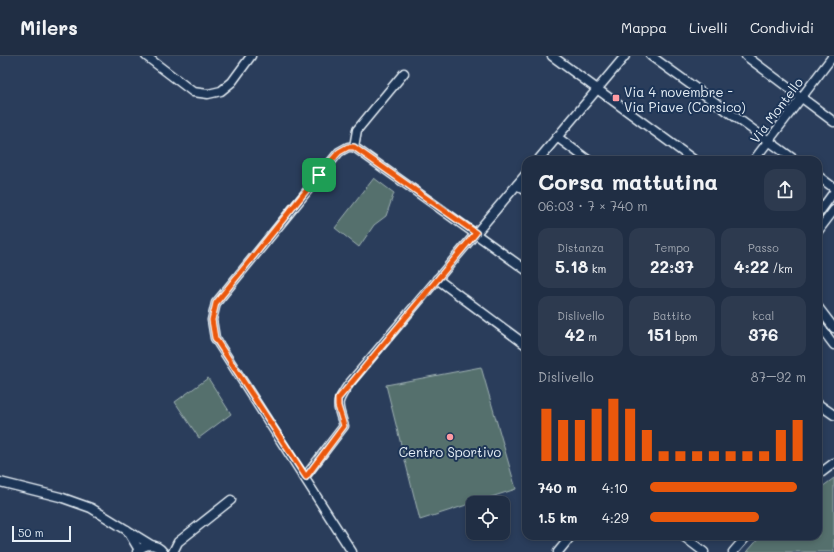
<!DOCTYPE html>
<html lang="it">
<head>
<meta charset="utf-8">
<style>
	:root { --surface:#202e44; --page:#2d3a4f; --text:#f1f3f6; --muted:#a2a8b2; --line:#3d4a5d; --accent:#ea580c }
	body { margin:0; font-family:Mali,sans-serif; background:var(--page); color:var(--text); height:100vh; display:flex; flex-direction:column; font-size:15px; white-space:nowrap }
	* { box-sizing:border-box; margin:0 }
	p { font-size:13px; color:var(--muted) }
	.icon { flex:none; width:22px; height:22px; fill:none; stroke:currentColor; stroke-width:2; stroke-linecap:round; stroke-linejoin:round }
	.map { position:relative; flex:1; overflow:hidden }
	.sheet { position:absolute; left:522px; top:100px; width:300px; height:384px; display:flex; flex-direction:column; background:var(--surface); border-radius:12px; box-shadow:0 2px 6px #0003,0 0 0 1px var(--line) }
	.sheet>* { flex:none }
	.tools { position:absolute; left:466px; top:440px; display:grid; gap:8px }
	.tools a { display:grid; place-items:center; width:44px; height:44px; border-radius:8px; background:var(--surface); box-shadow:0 2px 6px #0003,0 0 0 1px var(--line); font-size:20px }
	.scale { position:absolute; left:12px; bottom:10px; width:59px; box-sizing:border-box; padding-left:4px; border:2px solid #e8f1f8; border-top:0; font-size:11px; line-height:14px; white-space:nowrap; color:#e8f1f8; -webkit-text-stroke:3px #1d3557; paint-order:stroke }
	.pin { position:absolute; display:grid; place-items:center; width:34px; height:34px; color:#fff; margin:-17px; border-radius:8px; box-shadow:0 2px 6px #0006 }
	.round { display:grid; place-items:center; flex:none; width:42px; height:42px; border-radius:12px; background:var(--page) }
	.head { display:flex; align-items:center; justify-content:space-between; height:68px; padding:0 16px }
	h1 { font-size:22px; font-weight:700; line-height:30px }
	.stats { display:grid; grid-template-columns:repeat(3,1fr); gap:6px; height:68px; padding:4px 16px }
	.stats div { display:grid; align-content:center; border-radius:10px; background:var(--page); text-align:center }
	.stats b { font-size:17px; font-weight:700 }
	.stats small { font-size:11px; font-weight:400 }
	.stats p { font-size:11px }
	.chart { height:112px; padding:8px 16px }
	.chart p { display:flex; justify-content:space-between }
	.chart svg { width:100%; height:72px; margin-top:4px; stroke:var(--accent); stroke-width:6 }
	ul { padding:0 16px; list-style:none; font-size:13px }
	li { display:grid; grid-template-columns:64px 48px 1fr; align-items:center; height:30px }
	li i { height:10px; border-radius:5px; background:var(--accent) }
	header { display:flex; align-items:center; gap:24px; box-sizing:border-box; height:56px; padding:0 20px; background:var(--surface); border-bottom:1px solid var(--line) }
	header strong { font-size:19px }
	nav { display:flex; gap:22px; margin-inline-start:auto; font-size:14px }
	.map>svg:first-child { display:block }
</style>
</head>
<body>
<header>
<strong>Milers</strong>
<nav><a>Mappa</a><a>Livelli</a><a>Condividi</a></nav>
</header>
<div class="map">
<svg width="834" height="496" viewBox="0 0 834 496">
	<rect width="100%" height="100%" fill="#2a3d5b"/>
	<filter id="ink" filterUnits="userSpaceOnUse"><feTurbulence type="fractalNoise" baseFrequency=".025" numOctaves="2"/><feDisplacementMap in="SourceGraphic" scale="8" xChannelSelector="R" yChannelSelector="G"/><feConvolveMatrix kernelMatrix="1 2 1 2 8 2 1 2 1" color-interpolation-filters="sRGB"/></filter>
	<g filter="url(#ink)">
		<g fill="#55706d" stroke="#9eb0b2">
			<polygon points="374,122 394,137 386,160 374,169 359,191 335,172"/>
			<polygon points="481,311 516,433 420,464 386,329"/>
			<polygon points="208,322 231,358 199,382 175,346"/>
			<polygon points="834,422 834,496 747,496 761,480 818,480 818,434"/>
		</g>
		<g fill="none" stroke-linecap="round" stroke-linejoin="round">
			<g stroke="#e8f1f8" stroke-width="11">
				<g id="minor">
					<polyline points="146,0 193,36 208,38 221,35 232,26 251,0"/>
					<polyline points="552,0 694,104"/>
					<polyline points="651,0 795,104"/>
					<polyline points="746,0 834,66"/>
					<polyline points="557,81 588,104"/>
					<polyline points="354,91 526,214"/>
					<polyline points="354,91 357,74 404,17"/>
					<polyline points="538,104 625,0"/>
					<polyline points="754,104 833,0"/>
					<polyline points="818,120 834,132"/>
					<polyline points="517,129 526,135"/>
					<polyline points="818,158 834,136"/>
					<polyline points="818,175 834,154"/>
					<polyline points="437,223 526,289"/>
					<polyline points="818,251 834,272"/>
					<polyline points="818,268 834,289"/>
					<polyline points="818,348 834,359"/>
					<polyline points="818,419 834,407"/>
					<path d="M305,421L344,370C337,347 335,348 349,328L526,118"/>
					<polyline points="0,426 60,441 91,452 151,489"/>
					<polyline points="127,474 139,494"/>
					<polyline points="683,480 704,496"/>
					<path d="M137,496C145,487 156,487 163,496"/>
					<polyline points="173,496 178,486 231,444"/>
					<polyline points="352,496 215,282 212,264 216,247 339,96 348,91 354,91"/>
					<polyline points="558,496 571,480"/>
					<polyline points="733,496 747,480"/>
				</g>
			</g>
			<use href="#minor" stroke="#1d3557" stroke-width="8"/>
		</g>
	</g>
	<g fill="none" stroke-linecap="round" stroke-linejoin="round" filter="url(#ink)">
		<g stroke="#fff" stroke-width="8">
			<polygon id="route" points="348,91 354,91 476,177 338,343 338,350 344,370 306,421 215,282 212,264 216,247 319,119 339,96"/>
		</g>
		<use href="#route" stroke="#ea580c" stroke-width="5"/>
	</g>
	<g fill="#ff9aa2" stroke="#1d3557" stroke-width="1.5">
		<rect x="612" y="38" width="8" height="8" rx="2"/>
		<circle cx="450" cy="381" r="4"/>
	</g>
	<g text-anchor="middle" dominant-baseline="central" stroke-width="4" stroke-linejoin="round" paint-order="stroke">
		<g font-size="13" fill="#e8f1f8" stroke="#1d3557" text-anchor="start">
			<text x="624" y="35">Via 4 novembre -<tspan x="624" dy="15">Via Piave (Corsico)</tspan></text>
			<text x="450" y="395" text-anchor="middle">Centro Sportivo</text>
		</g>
		<g font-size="13" fill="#e8f1f8" stroke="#1d3557">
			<text transform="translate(776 54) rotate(-53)">Via Montello</text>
		</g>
	</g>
</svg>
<div class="tools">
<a><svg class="icon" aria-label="locate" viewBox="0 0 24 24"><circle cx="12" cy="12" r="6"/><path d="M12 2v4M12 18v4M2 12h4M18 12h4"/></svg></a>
</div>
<div class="scale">50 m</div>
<div class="pin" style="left:319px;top:119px;background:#1e9e55"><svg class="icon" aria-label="arrive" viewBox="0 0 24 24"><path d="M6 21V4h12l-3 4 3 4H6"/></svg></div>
<section class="sheet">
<div class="head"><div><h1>Corsa mattutina</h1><p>06:03 · 7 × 740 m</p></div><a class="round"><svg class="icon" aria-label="share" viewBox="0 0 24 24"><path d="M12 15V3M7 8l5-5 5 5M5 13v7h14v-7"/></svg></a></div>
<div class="stats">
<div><p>Distanza</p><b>5.18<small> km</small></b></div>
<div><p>Tempo</p><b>22:37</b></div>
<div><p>Passo</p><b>4:22<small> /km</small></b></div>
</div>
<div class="stats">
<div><p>Dislivello</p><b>42<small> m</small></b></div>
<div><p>Battito</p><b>151<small> bpm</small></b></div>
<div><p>kcal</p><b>376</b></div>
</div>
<div class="chart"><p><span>Dislivello</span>87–92 m</p>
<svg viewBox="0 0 160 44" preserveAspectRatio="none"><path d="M5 44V12M15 44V19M25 44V19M35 44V12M45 44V6M55 44V12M65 44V25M75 44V38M85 44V38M95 44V38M105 44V38M115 44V38M125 44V38M135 44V38M145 44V25M155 44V19"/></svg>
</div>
<ul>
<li><b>740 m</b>4:10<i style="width:94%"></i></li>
<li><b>1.5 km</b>4:29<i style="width:70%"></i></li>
</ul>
</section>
</div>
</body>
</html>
